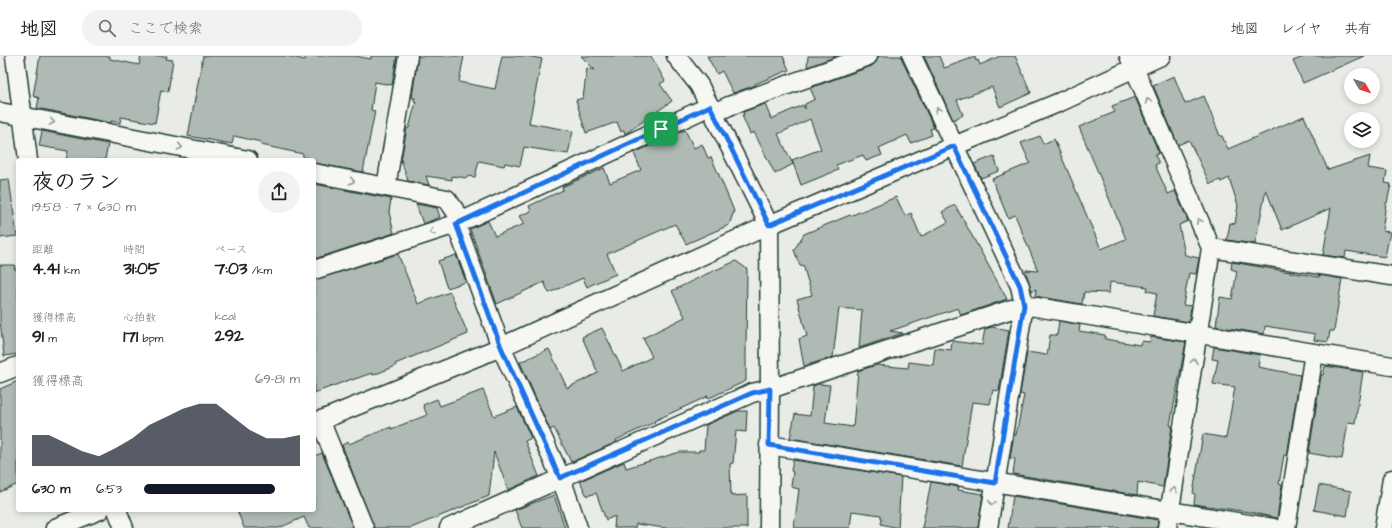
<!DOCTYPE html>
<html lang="ja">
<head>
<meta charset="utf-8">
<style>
	:root { --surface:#fff; --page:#f2f2f2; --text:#202124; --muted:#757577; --line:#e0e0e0; --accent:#111827 }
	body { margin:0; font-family:"Architects Daughter","Klee One",sans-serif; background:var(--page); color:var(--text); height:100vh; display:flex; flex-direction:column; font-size:15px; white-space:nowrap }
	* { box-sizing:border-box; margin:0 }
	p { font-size:13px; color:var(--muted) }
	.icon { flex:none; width:22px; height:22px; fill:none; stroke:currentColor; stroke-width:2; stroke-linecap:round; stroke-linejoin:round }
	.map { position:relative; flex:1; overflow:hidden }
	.side { position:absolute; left:16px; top:102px; width:300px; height:354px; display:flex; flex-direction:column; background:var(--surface); border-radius:4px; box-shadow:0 2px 6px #0003 }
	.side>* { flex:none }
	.needle { width:26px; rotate:129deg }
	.buttons { position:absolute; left:1344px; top:12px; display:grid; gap:8px }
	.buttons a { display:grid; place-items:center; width:36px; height:36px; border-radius:50%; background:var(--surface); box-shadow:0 2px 6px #0003; font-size:20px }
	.pin { position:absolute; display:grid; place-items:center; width:34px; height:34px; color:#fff; margin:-17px; border-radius:8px; box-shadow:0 2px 6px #0006 }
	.round { display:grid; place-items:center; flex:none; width:42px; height:42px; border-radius:21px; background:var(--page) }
	.summary { display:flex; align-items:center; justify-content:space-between; height:68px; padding:0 16px }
	h1 { font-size:22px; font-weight:700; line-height:30px }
	.stats { display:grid; grid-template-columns:repeat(3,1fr); gap:6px; height:68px; padding:4px 16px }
	.stats div { display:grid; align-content:center }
	.stats b { font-size:17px; font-weight:700 }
	.stats small { font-size:11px; font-weight:400 }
	.stats p { font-size:11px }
	.chart { height:112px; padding:8px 16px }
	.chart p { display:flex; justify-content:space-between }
	.chart svg { width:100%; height:72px; margin-top:4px; fill:var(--accent); opacity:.7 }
	ul { padding:0 16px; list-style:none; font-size:13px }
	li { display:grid; grid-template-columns:64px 48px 1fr; align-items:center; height:30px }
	li i { height:10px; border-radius:5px; background:var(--accent) }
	header { display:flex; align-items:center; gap:24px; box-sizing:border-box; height:56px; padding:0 20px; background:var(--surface); border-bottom:1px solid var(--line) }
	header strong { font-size:19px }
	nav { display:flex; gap:22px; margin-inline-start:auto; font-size:14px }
	.search { width:280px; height:36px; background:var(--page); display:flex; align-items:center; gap:10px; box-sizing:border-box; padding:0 14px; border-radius:22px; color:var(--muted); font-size:15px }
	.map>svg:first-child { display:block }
</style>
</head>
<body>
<header>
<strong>地図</strong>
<div class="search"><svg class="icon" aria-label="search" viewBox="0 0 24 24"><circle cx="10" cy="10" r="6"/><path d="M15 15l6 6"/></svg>ここで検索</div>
<nav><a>地図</a><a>レイヤ</a><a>共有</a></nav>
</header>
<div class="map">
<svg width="1392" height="472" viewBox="0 0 1392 472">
	<rect width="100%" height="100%" fill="#e9ebe7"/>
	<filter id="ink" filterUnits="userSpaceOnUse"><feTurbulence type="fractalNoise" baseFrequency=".025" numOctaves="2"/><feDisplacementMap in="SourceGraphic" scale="8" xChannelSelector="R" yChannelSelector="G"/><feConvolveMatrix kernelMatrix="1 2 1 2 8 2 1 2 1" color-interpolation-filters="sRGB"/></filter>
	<g filter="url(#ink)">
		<g fill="#b0bab5" stroke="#1f3d34">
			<polygon points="40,0 110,0 110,3 139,9 141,0 167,0 166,3 173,4 168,36 161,34 155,67 121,61 120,67 111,65 111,67 37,52 39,42 33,40"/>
			<polygon points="203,0 287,0 305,4 306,0 355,0 371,3 371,0 397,0 392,29 375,26 371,54 375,55 363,116 314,107 314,103 303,101 303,98 266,90 261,89 261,86 234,80 232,88 188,80"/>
			<polygon points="418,0 464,0 459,26 495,33 502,0 527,0 542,3 529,67 573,75 568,98 524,91 520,110 505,107 504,110 479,105 475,121 467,120 467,122 452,120 452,124 426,120 429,129 408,125 401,104 407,72 409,72 416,46 414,45 415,42 412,42"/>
			<polygon points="581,0 651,0 665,25 660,28 672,45 625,78 624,74 621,76 617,66 586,77 576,44 583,42 587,12 595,14"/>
			<polygon points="707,0 783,0 789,14 755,28 756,29 733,37 722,15 717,18"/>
			<polygon points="808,0 837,0 807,11"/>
			<polygon points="878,0 902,0 902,4 934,72 930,73 932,79 911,87 907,79 879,92 882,99 866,105 863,99 836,109 838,114 801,129 792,104 821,93 810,63 778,78 793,108 775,118 754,76 750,78 742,59 744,59 743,56 765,48 771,63 803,49 805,53 805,48 815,43 810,32 872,10 876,6"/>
			<polygon points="924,0 939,0 944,12 975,1 976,5 978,4 980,9 1000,0 1015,0 1031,37 1000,51 992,31 957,44 963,59 953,64"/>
			<polygon points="1306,0 1364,0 1303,27 1293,5"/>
			<polygon points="1174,20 1185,48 1204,40 1220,80 1222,80 1228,93 1304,60 1328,114 1370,100 1368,112 1387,115 1385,127 1391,128 1387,147 1386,147 1382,175 1390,176 1385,201 1346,195 1345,202 1323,199 1331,152 1282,174 1266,134 1255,188 1227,184 1230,167 1235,168 1238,149 1229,122 1221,126 1220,124 1210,128 1189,84 1178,89 1153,29"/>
			<polygon points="1135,41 1159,97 1155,99 1159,107 1155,109 1168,138 1175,135 1188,165 1179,169 1185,199 1199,202 1196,218 1189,217 1183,249 1191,250 1189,266 1153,260 1157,237 1147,235 1148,231 1110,226 1109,237 1084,236 1082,248 1035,240 1036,233 1032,235 1026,217 1026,214 1038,215 1015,159 1008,162 992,123 1030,107 1021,87 1040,80 1043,88 1054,83 1101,193 1126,183 1079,71 1115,56 1112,50"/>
			<polygon points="685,74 694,92 702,88 708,102 711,101 719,119 734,155 729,169 686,188 675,168 607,198 616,218 593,228 587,231 583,222 549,237 544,226 497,248 470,173 488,165 495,180 524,168 519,160 531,155 529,150 563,134 562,131 604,112 610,127 641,114 634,97"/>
			<polygon points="42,75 108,88 105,104 66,104 68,95 39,90"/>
			<polygon points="994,100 999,115 981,122 974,108"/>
			<polygon points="9,123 17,180 0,182 0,124"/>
			<polygon points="314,128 391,143 389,156 394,177 314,203"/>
			<polygon points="896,141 905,160 911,157 921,181 948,166 942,156 955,149 1007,243 961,259 958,252 890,275 903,277 859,292 862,254 839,252 833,301 804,310 799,283 807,280 797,243 812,239 803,209 800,210 794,194 804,178 850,159 850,160"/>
			<polygon points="416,148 437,152 440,161 423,168"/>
			<polygon points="398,198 418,248 450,236 468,278 395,308 396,310 373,319 372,317 352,324 352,323 314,337 314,224"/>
			<polygon points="456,199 466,226 447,232 438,205"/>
			<polygon points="736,205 747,213 746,293 746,325 707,343 708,340 654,365 655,366 616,384 617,386 571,406 554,372 550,374 520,306 549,293 567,332 598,317 582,281 602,272 623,315 652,301 643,282 685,261 672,235 702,220"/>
			<polygon points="1232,206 1319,221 1319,219 1342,223 1334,275 1330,275 1328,286 1314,284 1315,278 1265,270 1264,278 1216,270 1220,241 1232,243 1237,215 1231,213"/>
			<polygon points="0,209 15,209 14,213 18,213 18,298 4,300 0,265"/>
			<polygon points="1059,265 1080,269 1079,275 1105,279 1105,283 1140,289 1141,285 1150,286 1151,281 1186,286 1170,369 1172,370 1163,431 1138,426 1137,439 1013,418 1015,403 1010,402 1014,378 1016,379 1024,339 1020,338 1027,296 1047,299 1050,279 1057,279"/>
			<polygon points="992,271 1009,274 999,335 993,334 990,348 972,346 962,410 790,382 795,358 810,360 813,330 818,328 830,329 825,367 853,371 858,315 876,309 908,312 909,306 933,309 935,292 951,294 952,285 982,289 985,273"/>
			<polygon points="1214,291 1260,299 1258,311 1300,319 1287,400 1284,399 1279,428 1282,429 1277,462 1249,456 1194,448 1195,438 1193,437 1203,378 1226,382 1235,331 1213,328 1218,304 1212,303"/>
			<polygon points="1325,310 1363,316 1355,367 1348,366 1342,403 1309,397 1321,319 1323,319"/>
			<polygon points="18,325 18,428 0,436 0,333"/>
			<polygon points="483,334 494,360 517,351 531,382 525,385 539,420 508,434 494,396 489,440 411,472 374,472 342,389 348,386 349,388 391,371 391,373 427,359 423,349 437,343 440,350"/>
			<polygon points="738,355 747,355 746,376 736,375 733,407 730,408 731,440 747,439 747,472 665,472 636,468 635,472 614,472 615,460 606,464 596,437 587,440 580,425 624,406 626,412 680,396 699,396 699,394 704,394 706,369"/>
			<polygon points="322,397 353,472 309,472 304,461 279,472 244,472 237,454 314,454 314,400"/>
			<polygon points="793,404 901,421 898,472 881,468 882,462 881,462 881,459 852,455 850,472 794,472 799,433 791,431 793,416 791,415"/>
			<polygon points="931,426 959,431 958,434 983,438 978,472 922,472"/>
			<polygon points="1319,429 1351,435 1347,460 1314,454"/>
			<polygon points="554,439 565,472 522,472 515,454"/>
			<polygon points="1013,440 1158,464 1157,472 1008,472"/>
		</g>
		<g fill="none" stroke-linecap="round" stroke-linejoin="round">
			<g stroke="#1f3d34" stroke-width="21">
				<g id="minor">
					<polyline points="15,0 28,104"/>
					<polyline points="676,0 699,29 769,169 770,333 769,472"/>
					<polyline points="912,0 1020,230 1024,249 988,472"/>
					<polyline points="1129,0 1211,192 1167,472"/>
					<polyline points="0,56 248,104"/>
					<polyline points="714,57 729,50 868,0"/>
					<polyline points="314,117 447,143 462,165"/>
					<polyline points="386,131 408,0"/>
					<polyline points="456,168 501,291 561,422 578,472"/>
					<polyline points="1211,192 1392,220"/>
					<polyline points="314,214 456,168 710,50"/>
					<polyline points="0,317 18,310"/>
					<polyline points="320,364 364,472"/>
					<polyline points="314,367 501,291 769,169 954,90 1060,46 1161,0"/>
					<polyline points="769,389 1273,472"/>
					<polyline points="117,454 124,472"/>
					<polyline points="55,472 100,454"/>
					<polyline points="449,472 752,337 770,333 1024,249 1392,310"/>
					<polyline points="1286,472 1314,297"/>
					<polyline points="1384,472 1392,423"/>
				</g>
			</g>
			<use href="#minor" stroke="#f6f6f2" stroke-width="18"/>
		</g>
		<defs><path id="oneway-chevron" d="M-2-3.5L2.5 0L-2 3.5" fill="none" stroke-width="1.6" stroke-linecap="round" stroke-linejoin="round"/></defs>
		<g stroke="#8a9a93">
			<use href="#oneway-chevron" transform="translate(1148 45) rotate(-113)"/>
			<use href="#oneway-chevron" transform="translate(938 54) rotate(-115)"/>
			<use href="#oneway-chevron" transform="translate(52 66) rotate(11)"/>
			<use href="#oneway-chevron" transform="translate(180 91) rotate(11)"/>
			<use href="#oneway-chevron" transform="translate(352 125) rotate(11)"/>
			<use href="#oneway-chevron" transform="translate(1199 165) rotate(-113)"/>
			<use href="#oneway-chevron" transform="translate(432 176) rotate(162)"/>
			<use href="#oneway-chevron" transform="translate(1194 305) rotate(-81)"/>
			<use href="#oneway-chevron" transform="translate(1174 434) rotate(-81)"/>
			<use href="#oneway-chevron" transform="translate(992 447) rotate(99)"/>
		</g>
	</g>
	<g fill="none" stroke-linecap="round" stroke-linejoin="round" filter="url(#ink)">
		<g stroke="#fff" stroke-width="8">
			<polygon id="route" points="710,50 769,169 954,90 1020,230 1024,249 995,427 769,389 770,333 752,337 560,422 501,291 456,168"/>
		</g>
		<use href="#route" stroke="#1a73e8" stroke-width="5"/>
	</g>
</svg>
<div class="buttons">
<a><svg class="needle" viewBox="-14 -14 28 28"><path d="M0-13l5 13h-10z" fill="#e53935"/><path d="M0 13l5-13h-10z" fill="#757577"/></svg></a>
<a><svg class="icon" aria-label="layers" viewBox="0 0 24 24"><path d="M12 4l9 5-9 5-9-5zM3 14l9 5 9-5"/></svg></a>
</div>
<div class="pin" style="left:661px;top:73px;background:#1e9e55"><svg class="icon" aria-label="arrive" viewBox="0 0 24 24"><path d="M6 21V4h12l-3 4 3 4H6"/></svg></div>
<section class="side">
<div class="summary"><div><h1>夜のラン</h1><p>19:58 · 7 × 630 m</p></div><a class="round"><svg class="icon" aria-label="share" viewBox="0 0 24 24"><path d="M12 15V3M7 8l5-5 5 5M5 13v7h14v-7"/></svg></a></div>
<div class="stats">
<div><p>距離</p><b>4.41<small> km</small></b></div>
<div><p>時間</p><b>31:05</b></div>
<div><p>ペース</p><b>7:03<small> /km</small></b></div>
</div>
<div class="stats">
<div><p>獲得標高</p><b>91<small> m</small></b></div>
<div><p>心拍数</p><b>171<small> bpm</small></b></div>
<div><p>kcal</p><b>292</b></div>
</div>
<div class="chart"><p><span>獲得標高</span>69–81 m</p>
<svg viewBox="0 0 160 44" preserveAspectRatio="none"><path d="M0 44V25L10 25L20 30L30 35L40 38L50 33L60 27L70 19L80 14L90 9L100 6L110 6L120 14L130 22L140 27L150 27L160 25V44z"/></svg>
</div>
<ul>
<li><b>630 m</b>6:53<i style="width:84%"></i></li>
</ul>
</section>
</div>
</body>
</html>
